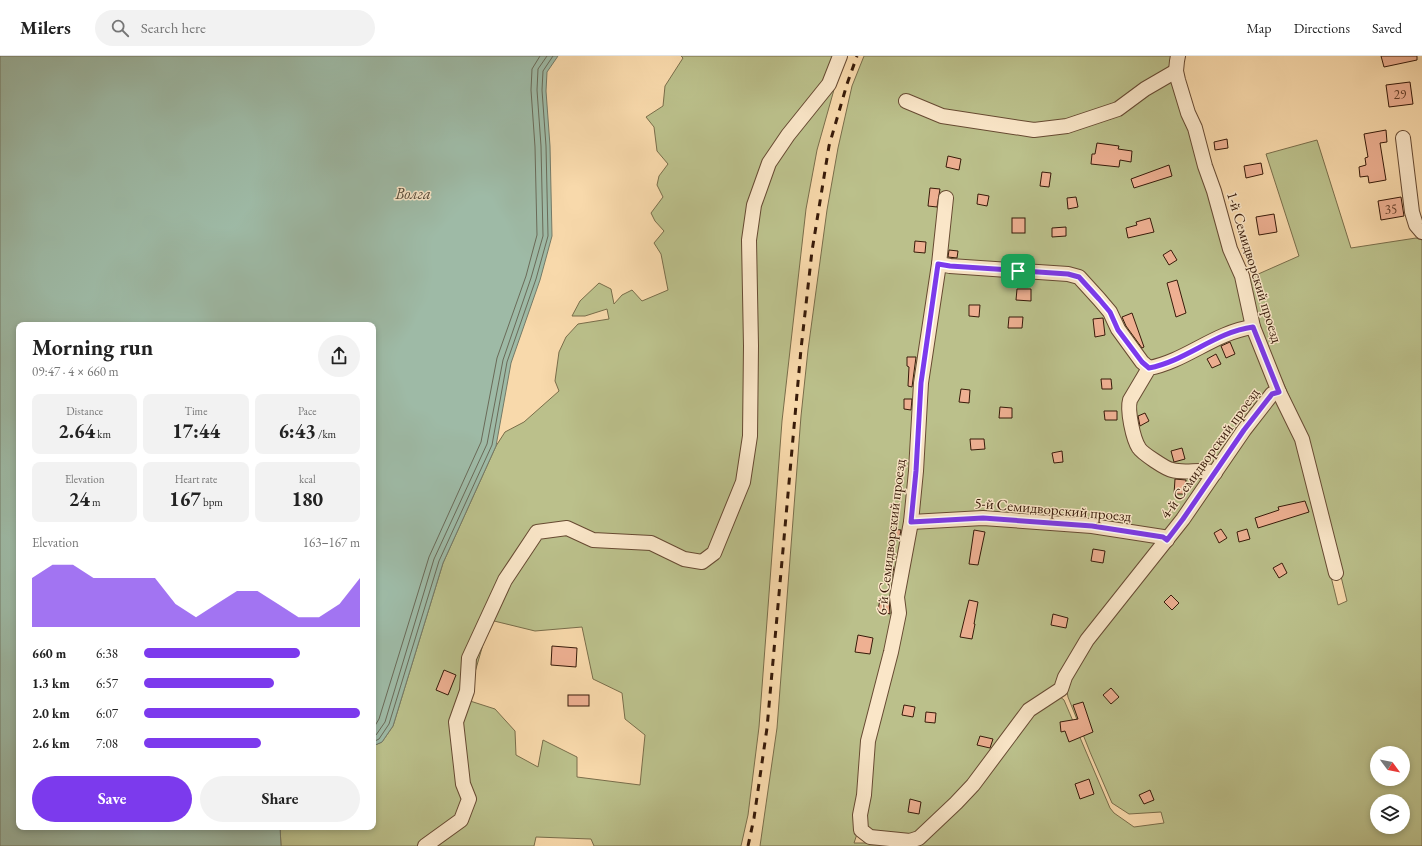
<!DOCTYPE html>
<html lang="en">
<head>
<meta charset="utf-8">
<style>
	:root { --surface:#fff; --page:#f2f2f2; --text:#222; --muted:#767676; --line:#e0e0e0; --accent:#7c3aed }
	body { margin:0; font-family:"EB Garamond",serif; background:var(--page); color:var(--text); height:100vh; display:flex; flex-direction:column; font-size:15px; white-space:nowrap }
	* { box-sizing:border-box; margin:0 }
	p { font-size:13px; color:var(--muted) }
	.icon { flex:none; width:22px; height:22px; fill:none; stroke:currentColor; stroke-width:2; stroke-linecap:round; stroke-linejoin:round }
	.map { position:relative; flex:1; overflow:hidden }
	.details { position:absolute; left:16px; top:266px; width:360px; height:508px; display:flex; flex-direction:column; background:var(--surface); border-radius:8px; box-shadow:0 2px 6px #0003 }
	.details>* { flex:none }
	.needle { width:26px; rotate:122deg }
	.fabs { position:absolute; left:1370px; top:690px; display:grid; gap:8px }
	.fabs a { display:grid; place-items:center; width:40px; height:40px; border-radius:50%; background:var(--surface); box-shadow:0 2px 6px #0003; font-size:20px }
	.pin { position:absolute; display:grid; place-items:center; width:34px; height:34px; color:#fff; margin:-17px; border-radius:8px; box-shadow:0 2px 6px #0006 }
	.round { display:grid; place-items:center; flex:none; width:42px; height:42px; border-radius:21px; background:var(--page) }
	.headline { display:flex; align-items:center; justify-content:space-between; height:68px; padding:0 16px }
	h1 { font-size:22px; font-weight:700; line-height:30px }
	.figures { display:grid; grid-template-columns:repeat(3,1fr); gap:6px; height:68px; padding:4px 16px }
	.figures div { display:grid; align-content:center; border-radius:8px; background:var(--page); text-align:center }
	.figures b { font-size:20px; font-weight:700 }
	.figures small { font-size:11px; font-weight:400 }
	.figures p { font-size:11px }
	.chart { height:112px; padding:8px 16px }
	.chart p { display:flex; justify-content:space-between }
	.chart svg { width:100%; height:72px; margin-top:4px; fill:var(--accent); opacity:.7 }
	.action { display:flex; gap:8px; margin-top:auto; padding:8px 16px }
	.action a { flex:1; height:46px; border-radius:24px; background:var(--accent); color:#fff; font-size:16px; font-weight:700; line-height:46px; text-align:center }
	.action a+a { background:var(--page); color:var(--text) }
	ul { padding:0 16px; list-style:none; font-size:13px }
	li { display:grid; grid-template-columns:64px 48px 1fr; align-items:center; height:30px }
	li i { height:10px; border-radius:5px; background:var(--accent) }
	header { display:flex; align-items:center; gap:24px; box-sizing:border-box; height:56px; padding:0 20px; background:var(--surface); border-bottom:1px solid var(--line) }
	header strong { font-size:19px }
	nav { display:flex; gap:22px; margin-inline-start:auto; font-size:14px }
	.search { width:280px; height:36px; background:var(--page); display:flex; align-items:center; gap:10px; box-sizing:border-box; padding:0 14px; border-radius:22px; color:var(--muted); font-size:15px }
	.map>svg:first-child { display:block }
</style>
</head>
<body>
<header>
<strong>Milers</strong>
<div class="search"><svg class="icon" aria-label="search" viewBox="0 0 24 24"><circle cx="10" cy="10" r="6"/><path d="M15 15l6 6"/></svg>Search here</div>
<nav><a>Map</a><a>Directions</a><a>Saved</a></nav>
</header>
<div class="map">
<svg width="1422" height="790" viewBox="0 0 1422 790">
	<rect width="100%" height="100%" fill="#f8d9ab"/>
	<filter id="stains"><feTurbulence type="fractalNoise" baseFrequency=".005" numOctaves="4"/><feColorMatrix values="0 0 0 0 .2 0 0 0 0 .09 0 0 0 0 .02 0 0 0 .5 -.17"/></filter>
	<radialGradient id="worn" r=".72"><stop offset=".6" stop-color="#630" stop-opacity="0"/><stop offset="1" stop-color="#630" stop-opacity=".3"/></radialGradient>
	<g fill="#bbc08b" stroke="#796d4a" fill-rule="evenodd">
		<path d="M681,0H845L835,30L817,94L806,153L782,365L759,671L748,759L741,790H594L591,783L536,781L534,790H281L280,771H373V690L382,686L393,670L443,507L496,390L505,376L524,366L559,335L555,325L559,296L566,281L578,268L609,263L607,253L585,260H572L580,245L599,227L611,233L614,248L622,239L632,234L642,245L668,234L661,198L654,187L664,175L655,165L651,157L663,141L657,129L659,120L668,108L657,95L654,71L646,61L663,50L665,30L683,2ZM490,564L535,575L582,571L593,623L622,637L625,663L645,679L640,729L577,721V701L543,684L538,711L516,699L515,675L495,653L467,644Z"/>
		<path d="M864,0H1174L1173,23L1238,220L1247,266L1149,308L1080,218L951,208L942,201L895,559L857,778L854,787H881L913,790L1030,658L1059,640L1064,644L1110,752L1114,757L1134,771L1164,767L1161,756L1129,758L1112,747L1090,696L1068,641L1066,630L1114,554L1248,377L1276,342L1297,383L1338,549L1347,545L1307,381L1264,283L1247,223L1299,200L1266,98L1317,84L1351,192L1416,182L1422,184V790H760L777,672L801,360L808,294L827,154L838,92L852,30ZM1377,697H1403V723H1377ZM1377,745H1403V771H1377Z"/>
		<polygon points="945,214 1078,224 1143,313 1128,343 1137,397 1206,417 1169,476 915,460 923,327"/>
		<polygon points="1248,277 1271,332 1216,408 1209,411 1172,411 1142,391 1133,345 1149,318"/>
		<polygon points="985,465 1159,484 1057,628 971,727 912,781 865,773 871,685 916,470"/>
	</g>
	<polygon fill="#9ebaa6" stroke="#757a67" points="0,0 558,0 547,16 546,35 550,90 552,180 540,224 511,307 496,390 443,507 393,670 382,686 373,690 373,269 19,269 19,771 280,771 281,790 0,790"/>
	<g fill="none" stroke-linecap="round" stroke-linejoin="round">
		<g stroke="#6a6a58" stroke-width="1">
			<polyline points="373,673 379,663 429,501 481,386 497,302 526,220 537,179 535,91 531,34 532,13 540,0"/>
			<polyline points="373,680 376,679 385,666 434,503 487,388 503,304 531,222 543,180 541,90 537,34 538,13 547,0"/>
			<polyline points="373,686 379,683 389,668 439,505 492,389 507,306 536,223 548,180 546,90 542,34 543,15 553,0"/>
		</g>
	</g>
	<g fill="#eeb092" stroke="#371a09">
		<polygon points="1381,0 1417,0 1417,4 1384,11"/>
		<polygon points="1410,26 1413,48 1389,51 1386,29"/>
		<polygon points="1386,74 1387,86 1380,87 1386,124 1369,127 1368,120 1360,121 1359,111 1366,109 1365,102 1368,101 1364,78"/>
		<polygon points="1227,83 1228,92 1215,94 1214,86"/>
		<polygon points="1097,87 1119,90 1118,93 1132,95 1131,106 1120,104 1119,111 1091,108 1092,98 1095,98"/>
		<polygon points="948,100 961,103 959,114 946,111"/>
		<polygon points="1261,107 1263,118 1246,122 1244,110"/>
		<polygon points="1169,109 1172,120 1134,132 1131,123"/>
		<polygon points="1042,116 1051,117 1049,131 1040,130"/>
		<polygon points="930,132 940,133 937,151 928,150"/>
		<polygon points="978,138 989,140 987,150 977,148"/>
		<polygon points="1076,141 1078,151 1068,153 1067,142"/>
		<polygon points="1401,141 1404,160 1381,164 1378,145"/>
		<polygon points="1274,158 1277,176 1259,179 1256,161"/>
		<rect x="1012" y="162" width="13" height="15"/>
		<polygon points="1150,162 1154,176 1128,182 1126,172 1137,169 1136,166"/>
		<polygon points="1066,171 1066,180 1052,181 1052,172"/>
		<polygon points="915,185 926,186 925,197 914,196"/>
		<polygon points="949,194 958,195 957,202 948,201"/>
		<polygon points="1171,194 1177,204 1169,209 1163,199"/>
		<polygon points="1177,224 1186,257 1176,261 1167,227"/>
		<polygon points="1017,233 1031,233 1031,245 1016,244"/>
		<polygon points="969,249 980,249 979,261 969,260"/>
		<polygon points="1132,257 1144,291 1142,292 1126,270 1122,261"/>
		<polygon points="1009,261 1023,261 1022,272 1008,272"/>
		<polygon points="1103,262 1105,279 1095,281 1093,263"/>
		<polygon points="1230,286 1235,298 1226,302 1221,290"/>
		<polygon points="1216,298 1221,308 1212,312 1207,303"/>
		<polygon points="907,301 916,301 912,331 908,330 909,311 907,310"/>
		<polygon points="1101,323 1111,323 1112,333 1102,333"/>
		<polygon points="961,333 970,334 969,347 959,346"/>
		<polygon points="904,343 912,343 911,354 904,353"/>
		<polygon points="1000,351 1012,352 1012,362 999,362"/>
		<polygon points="1104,355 1117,355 1117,364 1105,364"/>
		<polygon points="1145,357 1149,365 1140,370 1138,360"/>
		<polygon points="970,383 984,383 985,393 971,394"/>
		<polygon points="1182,392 1185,403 1174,406 1171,395"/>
		<polygon points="1062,395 1063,406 1054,407 1052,397"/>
		<polygon points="1175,423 1186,424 1186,438 1174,438"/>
		<polygon points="1305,445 1309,456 1258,472 1255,462 1279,454 1278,451"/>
		<polygon points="892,473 901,474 899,484 891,483"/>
		<polygon points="1221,473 1227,482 1219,487 1214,477"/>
		<polygon points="1247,473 1250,483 1239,486 1237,476"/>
		<polygon points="974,474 985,476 978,509 969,508"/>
		<polygon points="1093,493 1105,495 1103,507 1091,505"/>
		<polygon points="1282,507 1287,517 1279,522 1273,512"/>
		<polygon points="887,510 894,511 891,524 886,524"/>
		<polygon points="1171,539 1179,547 1172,554 1164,546"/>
		<polygon points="880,543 889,545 890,558 878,555"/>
		<polygon points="969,544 978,546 974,568 975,568 972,583 960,581"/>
		<polygon points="1053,558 1068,562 1066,572 1051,569"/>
		<polygon points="858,579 873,582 870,598 855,596"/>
		<polygon points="552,590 577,592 576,611 551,609"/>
		<polygon points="444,614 456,619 448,639 436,634"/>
		<polygon points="1111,632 1119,641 1111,648 1103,639"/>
		<rect x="568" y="639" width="21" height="11"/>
		<polygon points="1083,646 1093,676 1069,686 1065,675 1061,676 1060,666 1078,663 1073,649"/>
		<polygon points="904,649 915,651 913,661 902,659"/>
		<polygon points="926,656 936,657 935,667 925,666"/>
		<polygon points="980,680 993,683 990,692 977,689"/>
		<polygon points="1089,723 1094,738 1080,743 1075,728"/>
		<polygon points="1150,734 1154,744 1144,748 1139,739"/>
		<polygon points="910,743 921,746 919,758 908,756"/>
	</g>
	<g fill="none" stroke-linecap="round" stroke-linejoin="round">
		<g stroke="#674a32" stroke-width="16">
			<g id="minor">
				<polyline points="1178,0 1177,5 1176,15 1178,24 1188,57 1195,72 1205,110 1214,135 1230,193 1242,220 1253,271 1279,336 1302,383 1336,517"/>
				<polyline points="906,45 942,60 1034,74 1067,70 1118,53 1145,33 1176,15"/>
				<polyline points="1403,82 1412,156 1416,169 1422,176"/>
				<polyline points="946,142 939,208 921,327 916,415 911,466 897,541 899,557 891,596 868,685 864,739 860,759 861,774 870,781 910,785 919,782 956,747 973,729 1029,654 1061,633 1065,621 1087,584 1183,463 1244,374 1272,338 1279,336"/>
				<polyline points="939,208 950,210 1068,218 1079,221 1099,243 1110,256 1118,273 1142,306 1149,312"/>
				<path d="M1215,417C1202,412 1186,418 1172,414C1166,413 1142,397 1139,392C1133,383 1127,354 1130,344L1149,312C1186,305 1215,276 1253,271"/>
				<polyline points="911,466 983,462 1092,470 1163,481 1167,484"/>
				<polyline points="425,790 461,764 469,743 463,728 456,666 467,635 469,602 505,524 537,476 567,472 593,484 651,487 684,503 702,506 714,497 743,426 750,380 751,290 749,184 754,149 769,107 788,79 829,28 840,0"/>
			</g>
		</g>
		<use href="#minor" stroke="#fae6c8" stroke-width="14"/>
		<polyline stroke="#371a09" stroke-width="3" stroke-dasharray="7 7" stroke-linecap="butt" points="748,790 754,762 767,672 801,293 812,195 829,90 847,28 857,0"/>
	</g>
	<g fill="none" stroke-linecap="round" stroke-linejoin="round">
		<g stroke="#fff" stroke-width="8">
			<path id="route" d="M938,208L950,210L1068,218L1079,221L1099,243L1110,256L1118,274L1142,306L1149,312C1186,305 1215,276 1253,271L1279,336L1272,338L1244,374L1183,463L1167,484L1163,481L1092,470L983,462L911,466L916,415L921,327Z"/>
		</g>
		<use href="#route" stroke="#7c3aed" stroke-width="5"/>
	</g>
	<g text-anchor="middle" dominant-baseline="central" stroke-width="3" stroke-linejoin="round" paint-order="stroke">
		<g font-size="13" fill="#65402b">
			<text x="1400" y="38">29</text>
			<text x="1391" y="153">35</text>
		</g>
		<g font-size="15" fill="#371a09" stroke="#fae6c8">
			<text transform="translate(1255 211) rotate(73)">1-й Семидворский проезд</text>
			<text transform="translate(1209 397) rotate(-54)">4-й Семидворский проезд</text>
			<text transform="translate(1053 453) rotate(5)">5-й Семидворский проезд</text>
			<text transform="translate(890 481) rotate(-83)">6-й Семидворский проезд</text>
		</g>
		<g font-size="16" font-style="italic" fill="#564a38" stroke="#fae6c8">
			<text x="413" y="137">Волга</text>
		</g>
	</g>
	<rect width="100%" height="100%" filter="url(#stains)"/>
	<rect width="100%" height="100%" fill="url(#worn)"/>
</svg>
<div class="fabs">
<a><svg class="needle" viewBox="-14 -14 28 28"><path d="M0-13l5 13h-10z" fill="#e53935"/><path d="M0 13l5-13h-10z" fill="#767676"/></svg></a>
<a><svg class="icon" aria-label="layers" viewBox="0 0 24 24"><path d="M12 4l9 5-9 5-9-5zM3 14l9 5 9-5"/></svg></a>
</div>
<div class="pin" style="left:1018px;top:215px;background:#1e9e55"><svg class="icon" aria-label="arrive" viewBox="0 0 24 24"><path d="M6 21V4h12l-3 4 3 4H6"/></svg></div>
<section class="details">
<div class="headline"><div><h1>Morning run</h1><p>09:47 · 4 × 660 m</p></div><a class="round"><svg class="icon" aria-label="share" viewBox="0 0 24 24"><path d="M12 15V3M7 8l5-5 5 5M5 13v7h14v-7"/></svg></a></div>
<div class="figures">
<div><p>Distance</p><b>2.64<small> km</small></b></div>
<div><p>Time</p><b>17:44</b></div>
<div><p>Pace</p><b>6:43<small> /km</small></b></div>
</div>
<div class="figures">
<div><p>Elevation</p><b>24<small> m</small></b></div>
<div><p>Heart rate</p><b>167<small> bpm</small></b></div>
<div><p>kcal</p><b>180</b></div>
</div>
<div class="chart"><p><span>Elevation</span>163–167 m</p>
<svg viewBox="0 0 160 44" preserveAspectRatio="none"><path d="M0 44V14L10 6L20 6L30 14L40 14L50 14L60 14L70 30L80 38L90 30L100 22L110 22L120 30L130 38L140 38L150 30L160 14V44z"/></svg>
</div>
<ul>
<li><b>660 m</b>6:38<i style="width:72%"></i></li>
<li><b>1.3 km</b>6:57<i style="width:60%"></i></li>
<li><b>2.0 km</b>6:07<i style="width:100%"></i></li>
<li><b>2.6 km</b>7:08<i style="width:54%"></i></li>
</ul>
<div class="action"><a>Save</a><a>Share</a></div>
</section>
</div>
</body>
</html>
